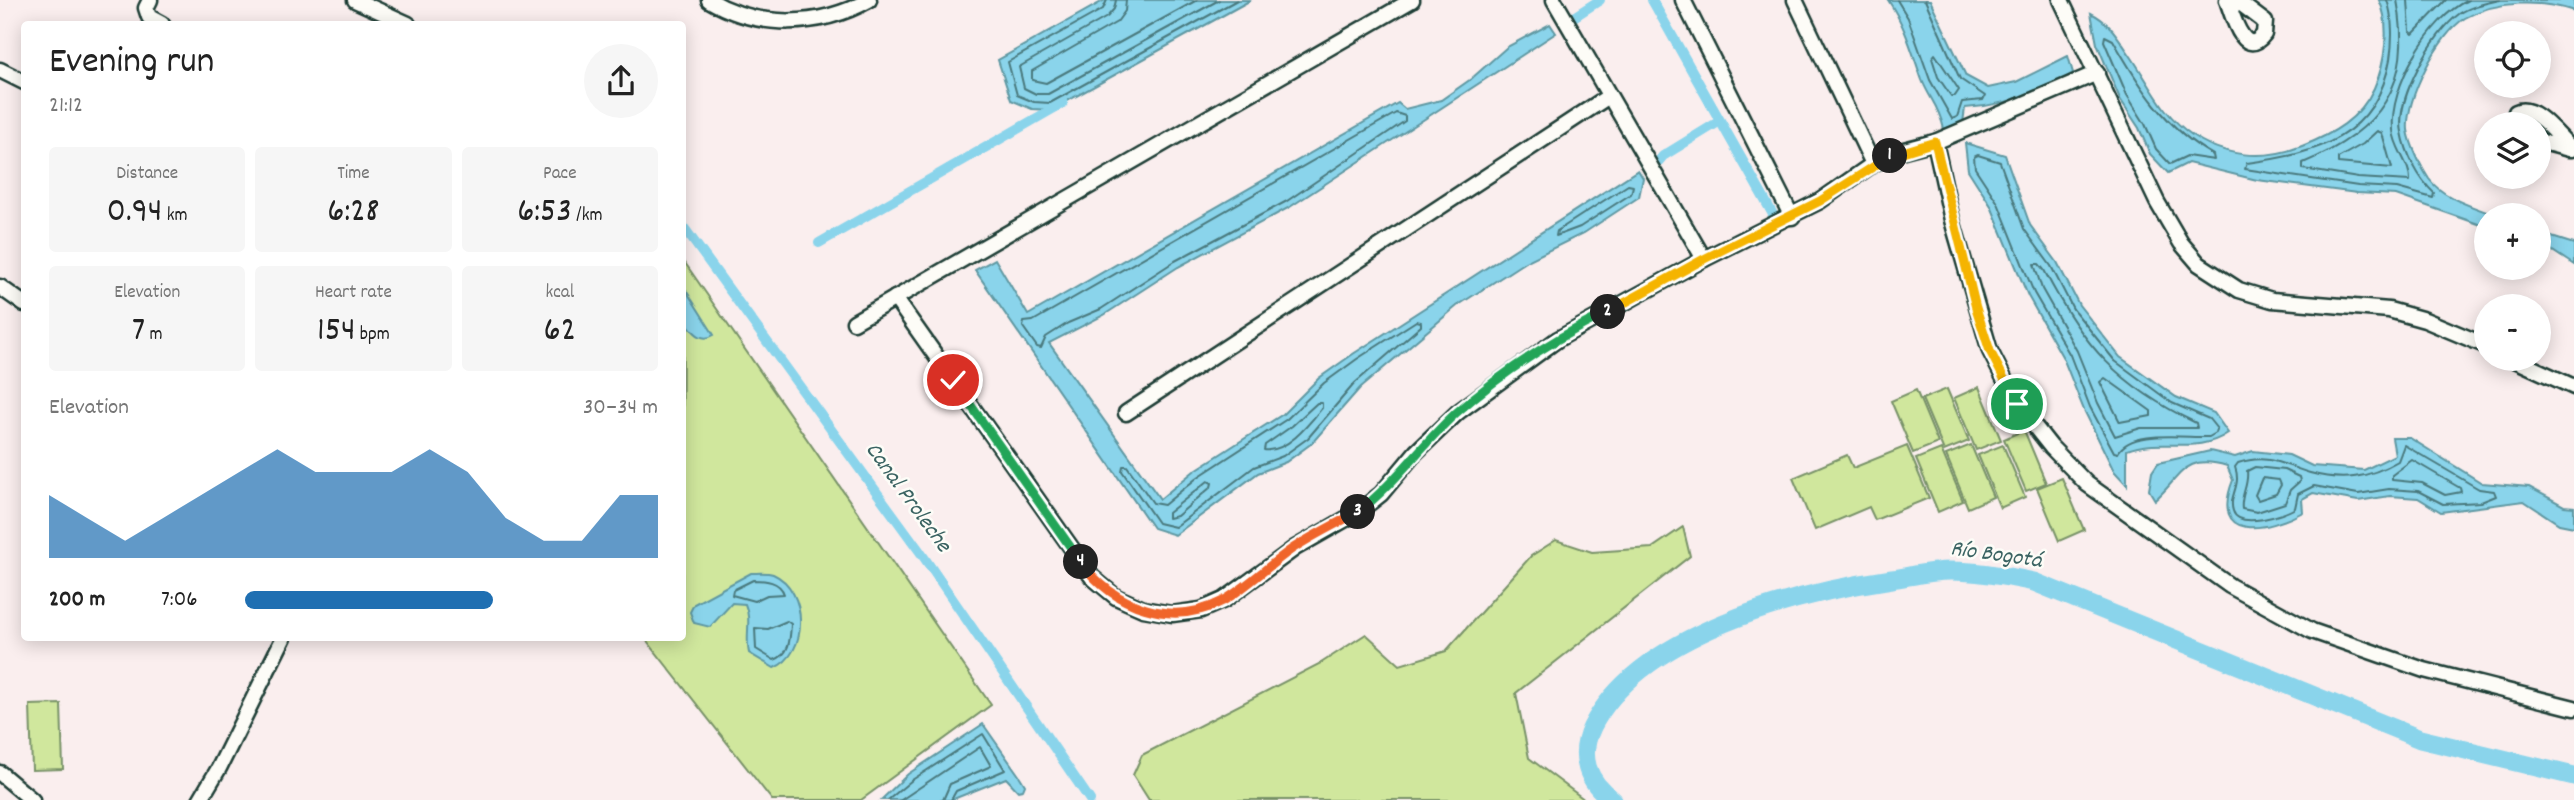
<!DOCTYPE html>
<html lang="en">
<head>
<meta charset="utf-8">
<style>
	:root { --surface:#fff; --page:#f6f6f6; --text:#222; --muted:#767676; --accent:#1f6fb2 }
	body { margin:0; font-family:Dekko,sans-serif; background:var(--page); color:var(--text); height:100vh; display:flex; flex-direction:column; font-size:26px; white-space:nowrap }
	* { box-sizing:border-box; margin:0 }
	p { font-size:23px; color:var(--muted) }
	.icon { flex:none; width:38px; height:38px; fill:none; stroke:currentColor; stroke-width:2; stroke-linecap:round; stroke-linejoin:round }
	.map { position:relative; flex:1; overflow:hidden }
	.details { position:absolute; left:21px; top:21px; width:665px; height:620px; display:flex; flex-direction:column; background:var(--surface); border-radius:7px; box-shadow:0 4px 18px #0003 }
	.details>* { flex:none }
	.fabs { position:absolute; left:2474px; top:21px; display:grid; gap:14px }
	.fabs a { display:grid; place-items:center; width:77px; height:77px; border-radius:50%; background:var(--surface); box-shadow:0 4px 18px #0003; font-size:35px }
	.pin { position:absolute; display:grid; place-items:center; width:60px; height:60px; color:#fff; margin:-30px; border:4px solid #fff; border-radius:50%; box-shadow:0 2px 7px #0007 }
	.km { position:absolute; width:35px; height:35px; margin:-18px; border-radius:50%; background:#222; color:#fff; font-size:19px; line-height:35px; text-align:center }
	.round { display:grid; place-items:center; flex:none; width:74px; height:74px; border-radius:37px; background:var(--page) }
	.overview { display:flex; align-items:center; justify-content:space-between; height:119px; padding:0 28px }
	h1 { font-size:38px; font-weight:600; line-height:52px }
	.figures { display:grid; grid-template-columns:repeat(3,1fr); gap:10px; height:119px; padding:7px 28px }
	.figures div { display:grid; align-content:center; border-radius:7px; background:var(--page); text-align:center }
	.figures b { font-size:35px; font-weight:600 }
	.figures small { font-size:19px; font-weight:400 }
	.figures p { font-size:19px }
	.chart { height:196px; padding:14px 28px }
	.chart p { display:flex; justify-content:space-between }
	.chart svg { width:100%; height:126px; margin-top:7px; fill:var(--accent); opacity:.7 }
	ul { padding:0 28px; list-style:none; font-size:23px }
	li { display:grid; grid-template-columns:112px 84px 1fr; align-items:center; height:52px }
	li i { height:18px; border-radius:9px; background:var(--accent) }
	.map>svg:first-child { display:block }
</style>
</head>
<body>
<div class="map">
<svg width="2574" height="800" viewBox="0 0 2574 800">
	<rect width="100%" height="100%" fill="#faeeee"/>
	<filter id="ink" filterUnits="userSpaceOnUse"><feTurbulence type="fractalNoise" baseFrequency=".0143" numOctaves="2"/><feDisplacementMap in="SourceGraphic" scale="14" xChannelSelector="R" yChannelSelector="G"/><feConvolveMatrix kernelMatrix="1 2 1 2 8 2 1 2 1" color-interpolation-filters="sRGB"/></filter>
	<g filter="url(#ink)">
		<g fill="#d0e79d" stroke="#789268" stroke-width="2">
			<polygon points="683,260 991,705 861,800 772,800 644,637 682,637"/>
			<polygon points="1979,387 2001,440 1976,450 1954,398"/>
			<polygon points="1947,389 1969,441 1944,451 1922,399"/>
			<polygon points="1916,390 1938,443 1913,453 1891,401"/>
			<polygon points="2024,430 2046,483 2026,491 2004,439"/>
			<polygon points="1971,445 1993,497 1968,508 1946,455"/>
			<polygon points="2003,445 2025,497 2000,508 1978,455"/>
			<polygon points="1907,446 1929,498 1875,520 1869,507 1815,530 1793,478 1847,455 1853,468"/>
			<polygon points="1941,449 1963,501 1938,512 1916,459"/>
			<polygon points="2062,478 2084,530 2059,541 2037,488"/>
			<polygon points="1683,527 1690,556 1516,693 1529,758 1585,800 1149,800 1133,775 1142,755 1321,663 1366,634 1400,665 1446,651 1531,556 1556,540 1592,552 1652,548"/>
			<polygon points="61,704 63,769 32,770 30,705"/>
		</g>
		<g fill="#8ad4eb" stroke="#5f98a2" stroke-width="2">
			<polygon points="1105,0 1251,0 1051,110 1032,109 1011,100 998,60"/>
			<path d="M1888,0H1930L1966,76L1988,88L2016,82L2068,56L2073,73C2040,93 2004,106 1965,108L1963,123L1944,129C1938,104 1930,100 1922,80C1912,52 1905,25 1888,0Z"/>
			<path d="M2379,0H2574V11C2540,0 2497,0 2465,18C2439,34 2405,99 2408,130C2410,144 2421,167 2429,179C2444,199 2472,206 2494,215H2487V227L2396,195L2357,193L2257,180L2188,163L2168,173L2150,154L2139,128L2120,99L2097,44L2091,13C2111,23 2118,38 2130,55C2142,72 2152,92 2165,109C2198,152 2252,166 2302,146C2333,134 2360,119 2374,88C2385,64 2391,25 2379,0Z"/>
			<polygon points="1550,24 1556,33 1290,207 1178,267 1104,315 1049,343 1160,499 1194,471 1283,414 1319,378 1353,354 1638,170 1643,178 1639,197 1584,233 1525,262 1457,306 1360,388 1312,443 1286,462 1258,473 1175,535 1153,528 975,270 995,259 1028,315 1398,103 1405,109 1441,100 1471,79 1507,47"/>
			<path d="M1965,143L2005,155L2030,225L2057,262L2079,305L2120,357L2176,397L2214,413L2228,433C2197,455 2161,437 2127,450V485L2114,471L2084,410L2063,358L2028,296L1991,206L1968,170Z"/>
			<polygon points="2539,233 2574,244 2574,265 2551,250 2539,249"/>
			<path d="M682,284L714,335C699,344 693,329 683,320Z"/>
			<path d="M2392,438H2410L2482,483L2529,487L2564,506L2574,507V527L2559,524L2524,501L2441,512L2418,498L2390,496L2358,501L2313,493L2302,499L2303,512C2267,532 2209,542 2233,480L2227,466C2184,453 2182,476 2155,500L2149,490L2152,472L2158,463L2210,451L2235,457L2253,451L2289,455L2312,466L2364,470L2395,455Z"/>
			<path d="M751,573C758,573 767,572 773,574C809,590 809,654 774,668L749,653C745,636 752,620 745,604L732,603L710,627L694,623L690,612L694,604Z"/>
			<polygon points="983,724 1020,777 1025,785 1023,790 1018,791 1006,778 951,800 881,800 908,774"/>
		</g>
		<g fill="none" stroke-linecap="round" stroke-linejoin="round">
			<g stroke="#4a797d" stroke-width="2">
				<polyline points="1107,0 1103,9 1008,62 1017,95 1034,102 1050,103 1237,0"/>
				<polyline points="1116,0 1114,9 1107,17 1019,67 1024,88 1036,94 1048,94 1219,0"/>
				<polyline points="1126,0 1125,11 1117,22 1032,71 1032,80 1046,83 1197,0"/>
				<polyline points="1897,0 1908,18 1930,80 1952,119 1957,117 1962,102 1983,100 1985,96 1960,79 1925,0"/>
				<path d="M2387,0C2393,17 2393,41 2390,59C2377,137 2316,154 2247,163L2245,169L2358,186L2397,188L2433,198L2434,193C2418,178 2406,154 2402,132C2395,99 2433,33 2459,14C2471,6 2486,3 2500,0"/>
				<path d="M2397,0C2414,86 2380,131 2303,163V169L2358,178L2410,181C2411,165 2394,148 2393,130C2389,87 2429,18 2468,0"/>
				<polyline points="2408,0 2410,31 2413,34 2446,0"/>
				<path d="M2105,36L2113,40C2139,86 2166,129 2213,155L2214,160L2187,156L2170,164L2156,149L2145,124L2127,95L2104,41Z"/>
				<polygon points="1935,54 1959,90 1955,96 1951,96 1938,77 1932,58"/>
				<polygon points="1396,113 1405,116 1405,121 1287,201 1175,261 1101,309 1068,323 1046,337 1041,348 1037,347 1023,327 1024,322 1033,321"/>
				<polygon points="2377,131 2382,133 2392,168 2338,163 2338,158 2363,144"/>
				<path d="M1978,155L2000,162L2024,229L2051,266L2073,309L2115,361L2172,403L2209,419L2217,429L2216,433L2209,437C2185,438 2130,429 2118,453L2114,452L2090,407L2070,355L2034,293L1998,203L1975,168L1974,157Z"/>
				<polygon points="1628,185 1633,186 1631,194 1580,227 1556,236 1557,231"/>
				<path d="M2034,264H2039L2044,270C2083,346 2119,386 2196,423L2197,428H2141L2115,436L2098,403L2077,351L2042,289Z"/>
				<polygon points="1416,321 1421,322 1421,326 1355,383 1308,438 1283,456 1254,467 1175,527 1158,523 1122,471 1123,466 1127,466 1153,503 1164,505 1198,477 1287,419 1324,383 1357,359"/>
				<polygon points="2105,378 2151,411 2151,416 2120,422 2100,382"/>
				<path d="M1317,403H1322V408C1309,424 1287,453 1264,450L1265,445L1292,426Z"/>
				<path d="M2404,445L2479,489L2494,491L2496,496L2481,502L2443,504L2418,491L2389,489L2358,494L2314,486L2298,494L2295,508C2284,515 2239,530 2233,511C2228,495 2242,487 2235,467L2238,463C2269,453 2282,465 2310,473C2343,482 2369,478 2398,461Z"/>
				<polygon points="2412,460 2460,488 2461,492 2445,495 2422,483 2392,480 2392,475"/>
				<path d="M2255,467L2284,470L2299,477L2300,481L2290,490L2285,503L2257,512L2242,509C2240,496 2249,485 2247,471Z"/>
				<polygon points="2262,478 2279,480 2281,485 2276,494 2258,500 2255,495"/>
				<polygon points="1208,481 1212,483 1211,487 1177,516 1168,518 1168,513"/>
				<path d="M753,580C765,580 780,581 784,594L767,595L754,601L732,595L733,590Z"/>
				<path d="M787,621L791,624C790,639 790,655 774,660L756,649L755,628L768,629Z"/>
				<polyline points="888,800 912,780 983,734 1005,770 956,791 951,800"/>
				<polyline points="901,800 980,747 991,766 950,784 943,800"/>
			</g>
			<g stroke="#8ad4eb" stroke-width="10">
				<polyline points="1652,0 1775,218"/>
				<polyline points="1569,20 1600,0"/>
				<polyline points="1658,162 1663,156 1720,121"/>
				<polyline points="682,225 921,553 1090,800"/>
				<polyline points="819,243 1063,103"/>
			</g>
			<path stroke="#8ad4eb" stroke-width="19" d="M1613,800C1587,782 1578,756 1592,727C1640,633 1796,593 1892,579C1911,576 1931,571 1950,571C1979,571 2006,576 2034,582L2420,739L2574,776"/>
			<g stroke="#1f3d34" stroke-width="19">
				<g id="minor">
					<polyline points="150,0 146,8 149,17 162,24"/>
					<polyline points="355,0 408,24"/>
					<path d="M709,0C758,29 819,28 869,0"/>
					<polyline points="1554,0 1704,259"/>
					<polyline points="1683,0 1792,217"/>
					<polyline points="1795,0 1873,164"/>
					<polyline points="2061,0 2157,202 2181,243 2199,264 2239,290 2272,300 2389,310 2425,320 2487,346"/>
					<path d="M2227,0C2232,14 2244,61 2264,34L2265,22L2236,0"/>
					<polyline points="0,70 24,82"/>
					<path d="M2513,124L2516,112C2535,103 2558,137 2572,149"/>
					<polyline points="2539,141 2569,149"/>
					<polyline points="1935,142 1952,220 1990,351 2017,404 2051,447 2087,484 2230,586 2312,631 2424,670 2574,708"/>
					<polyline points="0,287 24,304"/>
					<polyline points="895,298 1092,577 1116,597 1143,609 1172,614 1201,610 1224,600 1295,548 1358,512 1381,494 1416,452 1458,412 1558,339 1704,259 1820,201 1873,164 1900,151 1935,142 2097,73"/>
					<polyline points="854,322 1412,0"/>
					<polyline points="2513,359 2574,387"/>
					<polyline points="1126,413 1609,96"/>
					<polyline points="0,773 32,800"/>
					<polyline points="200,800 219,768 284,637"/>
				</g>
			</g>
			<use href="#minor" stroke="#fdfcf7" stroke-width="14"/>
		</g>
	</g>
	<g fill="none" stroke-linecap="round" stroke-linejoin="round" filter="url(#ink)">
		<g stroke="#fff" stroke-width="14">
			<polyline id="split-1" points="1890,156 1935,142 1976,308 1990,351 2017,404"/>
		</g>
		<g stroke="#fff" stroke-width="14">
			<polyline id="split-2" points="1608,312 1704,259 1820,201 1890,156"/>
		</g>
		<g stroke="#fff" stroke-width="14">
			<path id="split-3" d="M1358,512C1395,484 1421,445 1456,413C1501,373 1554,339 1608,312"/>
		</g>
		<g stroke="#fff" stroke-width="14">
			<path id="split-4" d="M1081,562C1114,607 1171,628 1223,601C1247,587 1269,565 1292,549C1313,535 1336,524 1358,512"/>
		</g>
		<g stroke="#fff" stroke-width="14">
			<polyline id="split-5" points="953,380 1081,562"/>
		</g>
		<use href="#split-1" stroke="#f5b400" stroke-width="9"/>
		<use href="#split-2" stroke="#f5b400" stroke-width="9"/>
		<use href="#split-3" stroke="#22a559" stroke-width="9"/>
		<use href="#split-4" stroke="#f0652b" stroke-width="9"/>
		<use href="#split-5" stroke="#22a559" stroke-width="9"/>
	</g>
	<g text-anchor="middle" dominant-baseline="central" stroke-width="5" stroke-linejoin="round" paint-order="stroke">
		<g font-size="23" font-style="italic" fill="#3a6362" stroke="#fdfcf7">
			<text transform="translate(907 498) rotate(54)">Canal Proleche</text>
			<text transform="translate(1996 556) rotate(8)">Río Bogotá</text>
		</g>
	</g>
</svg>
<div class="fabs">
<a><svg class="icon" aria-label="locate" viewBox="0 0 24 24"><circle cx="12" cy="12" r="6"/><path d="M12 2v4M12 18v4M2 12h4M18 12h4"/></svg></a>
<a><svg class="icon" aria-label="layers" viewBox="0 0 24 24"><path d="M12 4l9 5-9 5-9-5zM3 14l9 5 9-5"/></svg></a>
<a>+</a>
<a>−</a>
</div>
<div class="pin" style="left:2017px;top:404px;background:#1e9e55"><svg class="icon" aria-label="arrive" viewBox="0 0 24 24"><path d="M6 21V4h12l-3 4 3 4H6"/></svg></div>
<div class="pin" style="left:953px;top:380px;background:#d93025"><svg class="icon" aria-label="check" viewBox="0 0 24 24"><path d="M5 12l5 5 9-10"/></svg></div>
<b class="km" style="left:1890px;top:156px">1</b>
<b class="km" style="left:1608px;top:312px">2</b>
<b class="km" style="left:1358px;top:512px">3</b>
<b class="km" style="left:1081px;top:562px">4</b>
<section class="details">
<div class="overview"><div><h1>Evening run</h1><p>21:12</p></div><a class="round"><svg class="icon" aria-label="share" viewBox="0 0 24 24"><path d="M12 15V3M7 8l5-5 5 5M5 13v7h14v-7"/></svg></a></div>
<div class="figures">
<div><p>Distance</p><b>0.94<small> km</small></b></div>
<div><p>Time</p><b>6:28</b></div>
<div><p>Pace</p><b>6:53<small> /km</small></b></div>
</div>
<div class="figures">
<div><p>Elevation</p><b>7<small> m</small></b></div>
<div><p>Heart rate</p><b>154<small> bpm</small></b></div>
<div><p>kcal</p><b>62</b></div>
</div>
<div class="chart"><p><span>Elevation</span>30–34 m</p>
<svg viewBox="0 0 160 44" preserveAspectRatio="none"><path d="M0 44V22L10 30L20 38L30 30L40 22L50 14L60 6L70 14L80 14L90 14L100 6L110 14L120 30L130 38L140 38L150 22L160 22V44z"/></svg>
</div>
<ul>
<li><b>200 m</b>7:06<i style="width:60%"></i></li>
</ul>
</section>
</div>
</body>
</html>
